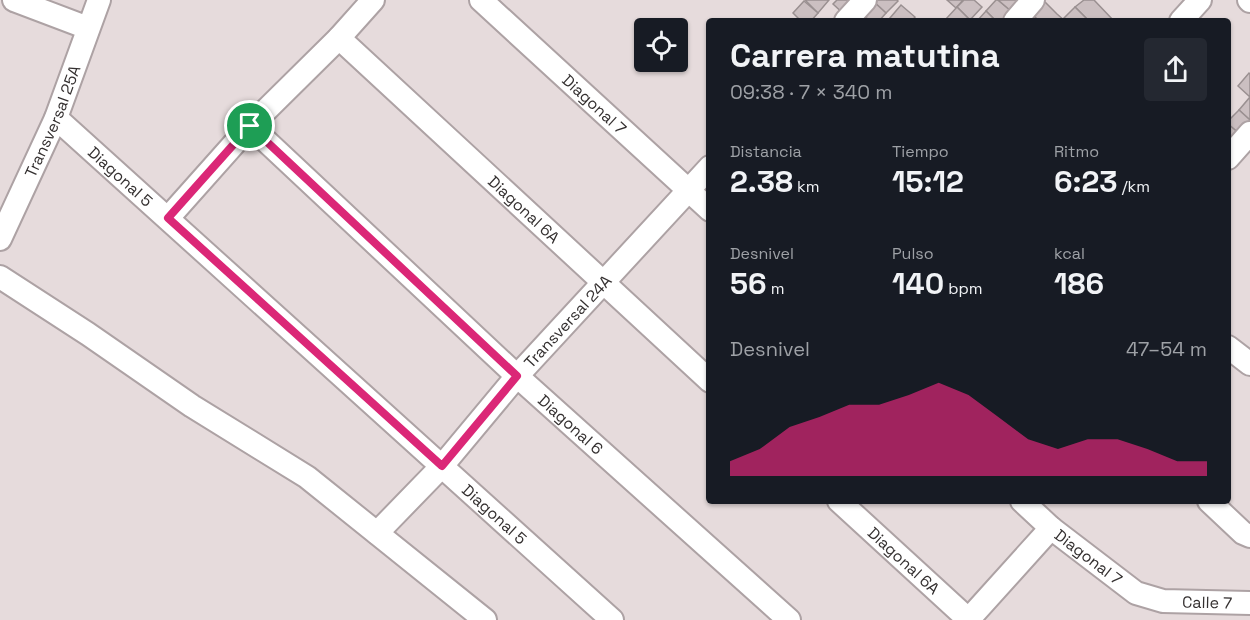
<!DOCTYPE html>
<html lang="es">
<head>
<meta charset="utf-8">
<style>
	:root { --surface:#171b24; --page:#242831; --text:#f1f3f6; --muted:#9ea1a6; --accent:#db2777 }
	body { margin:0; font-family:"Space Grotesk",sans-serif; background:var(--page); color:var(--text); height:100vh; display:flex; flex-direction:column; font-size:22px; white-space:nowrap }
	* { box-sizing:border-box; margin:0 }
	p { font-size:20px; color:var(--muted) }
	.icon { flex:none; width:33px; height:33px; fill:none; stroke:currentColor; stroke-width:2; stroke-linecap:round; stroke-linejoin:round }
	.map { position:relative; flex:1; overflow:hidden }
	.drawer { position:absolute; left:706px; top:18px; width:525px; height:486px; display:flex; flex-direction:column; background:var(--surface); border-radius:6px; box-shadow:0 2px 4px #0004 }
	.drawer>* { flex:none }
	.fabs { position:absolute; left:634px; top:18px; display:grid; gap:12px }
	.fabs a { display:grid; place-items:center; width:54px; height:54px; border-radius:6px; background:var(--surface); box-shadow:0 2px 4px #0004; font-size:30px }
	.pin { position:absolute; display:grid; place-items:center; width:51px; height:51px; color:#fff; margin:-26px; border:3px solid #fff; border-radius:50%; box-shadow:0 2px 6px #0007 }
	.round { display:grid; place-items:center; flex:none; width:63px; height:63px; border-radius:6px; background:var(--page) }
	.head { display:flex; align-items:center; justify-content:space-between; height:102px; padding:0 24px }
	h1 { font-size:33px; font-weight:700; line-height:45px }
	.figures { display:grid; grid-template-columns:repeat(3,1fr); gap:9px; height:102px; padding:6px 24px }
	.figures div { display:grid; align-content:center }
	.figures b { font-size:30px; font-weight:700 }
	.figures small { font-size:16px; font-weight:400 }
	.figures p { font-size:16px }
	.chart { height:168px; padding:12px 24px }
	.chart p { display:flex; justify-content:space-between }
	.chart svg { width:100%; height:108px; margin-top:6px; fill:var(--accent); opacity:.7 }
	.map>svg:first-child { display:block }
</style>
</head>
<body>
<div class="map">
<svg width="1250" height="620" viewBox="0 0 1250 620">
	<rect width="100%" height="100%" fill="#e6dbdc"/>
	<g fill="#cbbfc1" stroke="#9a9091" stroke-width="1.5">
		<polygon points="805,0 829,0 818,13"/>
		<polygon points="837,0 853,0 847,17 833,4"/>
		<polygon points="874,0 897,0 898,1 886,13 873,1"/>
		<polygon points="947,0 963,0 956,8"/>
		<polygon points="964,0 974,0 982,7 970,20 957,7"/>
		<polygon points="996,0 998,0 1011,11 1002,21 996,21 986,11"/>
		<polygon points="998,0 1020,0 1011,11"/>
		<polygon points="1043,0 1057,14 1065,21 1039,21 1029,11"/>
		<polygon points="1084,0 1094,0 1114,21 1089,21 1075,7"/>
		<polygon points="804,1 818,13 811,21 801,21 793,13"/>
		<polygon points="873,1 886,13 879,21 870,21 861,13"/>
		<polygon points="901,5 915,17 912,21 894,21 890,18"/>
		<polygon points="957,7 970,20 970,21 945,20"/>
		<polygon points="1075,7 1088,20 1087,21 1065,21 1063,19"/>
		<polygon points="986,11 996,21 977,21"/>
		<polygon points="1249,73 1250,74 1250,97 1238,86"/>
		<polygon points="1250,97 1250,120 1239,110"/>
		<polygon points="1239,110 1250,120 1250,125 1241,135 1228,124 1228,121"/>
		<polygon points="1228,124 1241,135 1228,147"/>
	</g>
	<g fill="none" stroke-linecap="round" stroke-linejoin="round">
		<g stroke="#ada2a4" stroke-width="26">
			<g id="minor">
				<polyline points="14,0 88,28"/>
				<path id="s1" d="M481,0L710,210"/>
				<polyline points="1249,0 1250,1"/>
				<polyline points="846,21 865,0"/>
				<polyline points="1015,21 1033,0"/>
				<polyline points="1181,21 1200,0"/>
				<path id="s2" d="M339,38L710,381"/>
				<path id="s3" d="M56,118L612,620"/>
				<path id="s4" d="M250,126L517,376L789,620"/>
				<polyline points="1228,158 1250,133"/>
				<polyline points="168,218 250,126 339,38 373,0"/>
				<path id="s5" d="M0,239L56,118L99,0"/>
				<polyline points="0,277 88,334 192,406 307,477 485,620"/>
				<polyline points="1228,347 1250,364"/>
				<path id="s6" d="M839,501L969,620"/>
				<path id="s7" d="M1022,501L1051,528L1136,593L1163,601L1250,603"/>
				<polyline points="1209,501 1243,533 1250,536"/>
				<path id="s8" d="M377,533L442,466L517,376L710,167"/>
				<polyline points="968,620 1051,528"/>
			</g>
		</g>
		<use href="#minor" stroke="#fff" stroke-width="22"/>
	</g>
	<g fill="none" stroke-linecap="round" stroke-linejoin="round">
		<g stroke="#fff" stroke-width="12">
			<polygon id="route" points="250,126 517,376 442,466 168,218"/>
		</g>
		<use href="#route" stroke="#db2777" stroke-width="8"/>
	</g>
	<g text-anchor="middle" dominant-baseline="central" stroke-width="5" stroke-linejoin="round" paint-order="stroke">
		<g font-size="16" fill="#343030" stroke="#fff">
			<text stroke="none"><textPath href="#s1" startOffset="154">Diagonal 7</textPath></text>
			<text stroke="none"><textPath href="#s5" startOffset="129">Transversal 25A</textPath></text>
			<text stroke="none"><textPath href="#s3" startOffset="87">Diagonal 5</textPath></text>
			<text stroke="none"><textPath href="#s2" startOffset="252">Diagonal 6A</textPath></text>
			<text stroke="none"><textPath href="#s8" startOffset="285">Transversal 24A</textPath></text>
			<text stroke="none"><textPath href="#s4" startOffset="438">Diagonal 6</textPath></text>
			<text stroke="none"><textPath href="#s3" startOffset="591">Diagonal 5</textPath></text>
			<text stroke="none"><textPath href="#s7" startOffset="87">Diagonal 7</textPath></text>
			<text stroke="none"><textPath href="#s6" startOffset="88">Diagonal 6A</textPath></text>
			<text stroke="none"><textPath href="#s7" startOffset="219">Calle 7</textPath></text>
		</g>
	</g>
</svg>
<div class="fabs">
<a><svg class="icon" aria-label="locate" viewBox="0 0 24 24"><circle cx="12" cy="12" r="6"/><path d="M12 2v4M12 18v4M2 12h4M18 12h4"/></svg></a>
</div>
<div class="pin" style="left:250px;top:126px;background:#1e9e55"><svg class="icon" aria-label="arrive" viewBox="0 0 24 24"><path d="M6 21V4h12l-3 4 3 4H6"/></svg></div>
<section class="drawer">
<div class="head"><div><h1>Carrera matutina</h1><p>09:38 · 7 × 340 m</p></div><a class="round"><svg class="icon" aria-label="share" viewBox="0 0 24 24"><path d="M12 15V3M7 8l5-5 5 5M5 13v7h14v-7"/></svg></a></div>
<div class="figures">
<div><p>Distancia</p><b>2.38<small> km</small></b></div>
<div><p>Tiempo</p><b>15:12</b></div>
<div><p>Ritmo</p><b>6:23<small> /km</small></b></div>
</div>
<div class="figures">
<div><p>Desnivel</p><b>56<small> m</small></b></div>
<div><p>Pulso</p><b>140<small> bpm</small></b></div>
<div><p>kcal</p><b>186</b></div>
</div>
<div class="chart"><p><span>Desnivel</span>47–54 m</p>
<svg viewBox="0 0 160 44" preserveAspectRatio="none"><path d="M0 44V38L10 33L20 24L30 20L40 15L50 15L60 11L70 6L80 11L90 20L100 29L110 33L120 29L130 29L140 33L150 38L160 38V44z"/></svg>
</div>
</section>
</div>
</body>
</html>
